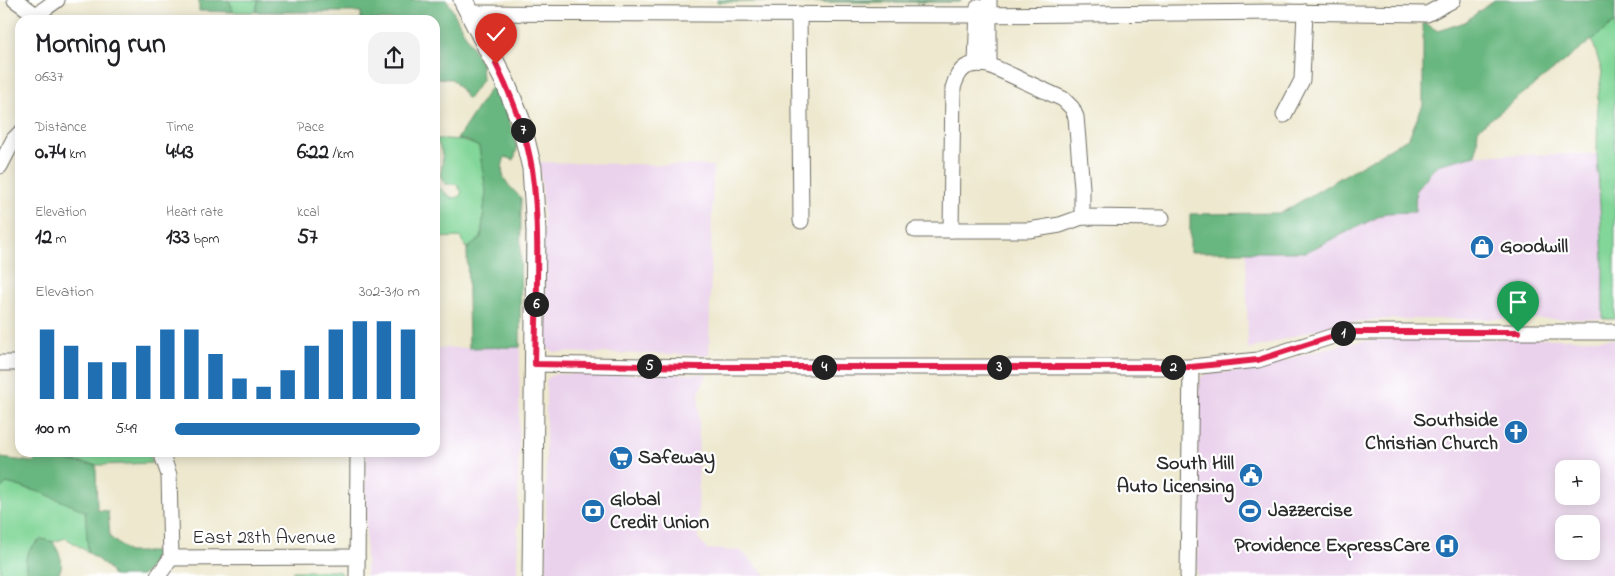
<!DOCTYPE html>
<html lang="en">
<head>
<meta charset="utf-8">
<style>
	:root { --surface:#fff; --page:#f2f2f2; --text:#202124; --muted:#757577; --accent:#1f6fb2 }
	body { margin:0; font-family:"Indie Flower",sans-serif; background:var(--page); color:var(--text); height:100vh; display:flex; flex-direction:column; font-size:19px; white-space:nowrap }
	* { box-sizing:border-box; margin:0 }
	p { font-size:16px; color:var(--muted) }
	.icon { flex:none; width:28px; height:28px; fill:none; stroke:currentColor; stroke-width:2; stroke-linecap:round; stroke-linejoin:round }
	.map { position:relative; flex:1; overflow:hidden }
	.details { position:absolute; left:15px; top:15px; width:425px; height:442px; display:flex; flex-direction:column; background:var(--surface); border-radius:15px; box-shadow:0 2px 12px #0003 }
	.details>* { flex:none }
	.controls { position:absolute; left:1555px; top:460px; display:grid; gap:10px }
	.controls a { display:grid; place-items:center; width:45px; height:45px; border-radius:10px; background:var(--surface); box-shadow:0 2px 12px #0003; font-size:25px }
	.pin { position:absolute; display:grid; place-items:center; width:42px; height:42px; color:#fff; margin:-51px -21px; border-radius:50% 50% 50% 0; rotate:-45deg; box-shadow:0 0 5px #0007 }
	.pin .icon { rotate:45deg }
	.km { position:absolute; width:25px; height:25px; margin:-12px; border-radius:50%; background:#222; color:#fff; font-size:14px; line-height:25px; text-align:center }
	.round { display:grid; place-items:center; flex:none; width:52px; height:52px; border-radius:15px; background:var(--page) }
	.overview { display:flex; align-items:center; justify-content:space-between; height:85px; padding:0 20px }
	h1 { font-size:28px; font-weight:700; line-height:38px }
	.metrics { display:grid; grid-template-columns:repeat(3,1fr); gap:8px; height:85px; padding:5px 20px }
	.metrics div { display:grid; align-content:center }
	.metrics b { font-size:21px; font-weight:700 }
	.metrics small { font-size:14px; font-weight:400 }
	.metrics p { font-size:14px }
	.chart { height:140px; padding:10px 20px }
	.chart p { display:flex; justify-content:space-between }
	.chart svg { width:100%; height:90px; margin-top:5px; stroke:var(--accent); stroke-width:6 }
	ul { padding:0 20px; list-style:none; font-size:16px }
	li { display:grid; grid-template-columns:80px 60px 1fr; align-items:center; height:38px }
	li i { height:12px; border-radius:6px; background:var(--accent) }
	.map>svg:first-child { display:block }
</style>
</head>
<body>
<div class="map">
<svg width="1615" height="576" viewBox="0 0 1615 576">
	<rect width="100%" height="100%" fill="#fff"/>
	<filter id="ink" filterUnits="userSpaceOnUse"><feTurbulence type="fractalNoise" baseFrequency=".02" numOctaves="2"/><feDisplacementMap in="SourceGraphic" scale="10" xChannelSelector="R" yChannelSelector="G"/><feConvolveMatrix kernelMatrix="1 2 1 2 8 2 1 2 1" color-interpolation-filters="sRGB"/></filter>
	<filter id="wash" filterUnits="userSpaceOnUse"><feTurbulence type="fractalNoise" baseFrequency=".0096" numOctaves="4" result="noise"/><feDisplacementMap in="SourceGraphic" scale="20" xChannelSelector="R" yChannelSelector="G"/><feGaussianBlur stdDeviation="1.12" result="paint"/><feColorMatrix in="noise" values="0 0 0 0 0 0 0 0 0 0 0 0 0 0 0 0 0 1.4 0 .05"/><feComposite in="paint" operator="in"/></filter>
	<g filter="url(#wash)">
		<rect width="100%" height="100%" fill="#ede8ce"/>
		<g fill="#ead1ec" fill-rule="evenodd">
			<polygon points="1597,154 1603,260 1603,319 1377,319 1320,328 1265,345 1248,349 1246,252 1306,252 1386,213 1415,212 1416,190 1437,165 1476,155"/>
			<polygon points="539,162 713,166 709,355 555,352 546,348 543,199"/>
			<path d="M1402,339H1615V576H1197L1198,408L1199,384L1201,377L1207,374L1238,371L1267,366L1323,349L1344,344L1375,340ZM1564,469H1591V496H1564ZM1564,524H1591V551H1564Z"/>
			<polygon points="520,347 517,576 366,576 366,453 435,452 435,348"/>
			<polygon points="555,374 707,374 699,393 698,538 707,549 741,551 767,576 546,576 546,383 548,378"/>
		</g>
		<g fill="#82d698" stroke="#568062">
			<polygon points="227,0 258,0 258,1 256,12 233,12 230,2"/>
			<polygon points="717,0 822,0 821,2 717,2"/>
			<polygon points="1615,22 1615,319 1603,319 1603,260 1597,154 1598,96 1602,72 1592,39"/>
			<path d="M435,139C452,139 464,139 479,147L486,191L481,238L467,249L460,237L435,238V185L452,198L459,197L462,192L456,184H445L440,175C444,161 444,151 435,139Z"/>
			<polygon points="149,453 152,463 96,465 54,459 55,453"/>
			<path d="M7,483L43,493L86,511L88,552L66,538L53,542L42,539C27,549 25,554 26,571L23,576H0V489Z"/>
			<polygon points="293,571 337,571 341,573 343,576 293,576"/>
		</g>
		<g fill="#69b780" stroke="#4a7156">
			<polygon points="199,0 227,0 230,2 233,12 199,11"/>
			<polygon points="258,0 378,0 387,3 390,0 447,0 481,64 482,80 468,99 452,79 435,78 435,20 361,20 361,12 256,12"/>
			<polygon points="822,0 962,0 960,2 821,2"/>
			<polygon points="1494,0 1615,0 1615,22 1478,129 1476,155 1437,165 1416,190 1415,212 1386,213 1306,252 1190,252 1190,214 1281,213 1409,137 1423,105 1423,22 1438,31 1465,22"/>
			<path d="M497,78L517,148L514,160L505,157C497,177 508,184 521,198L520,347L469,348L467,249L481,238L486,191L479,147L468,141L457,139Z"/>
			<path d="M0,454L1,458L33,462L39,457L96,465L97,510L108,511L110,537L128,552H156C154,563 150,568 142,576H113L108,568L88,552L85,511L43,493L7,483L0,489Z"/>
			<path d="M42,539L53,542C60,554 66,564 57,576H30C20,560 28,548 42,539Z"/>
		</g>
	</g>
	<g filter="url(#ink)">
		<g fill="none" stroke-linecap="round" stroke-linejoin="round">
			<g stroke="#6f6d64" stroke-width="17">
				<g id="minor">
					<polyline points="15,0 36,15 39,20"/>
					<polyline points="989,0 989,65"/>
					<polyline points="470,13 978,15 1276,12 1427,14 1453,0"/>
					<polyline points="799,14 801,221"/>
					<polyline points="36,15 57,0"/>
					<polyline points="976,63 978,7"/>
					<polyline points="1284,115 1302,80 1305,12"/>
					<polyline points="0,166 14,139 20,133"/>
					<polyline points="915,230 1029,230 1060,225 1082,217 1162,218"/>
					<path d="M951,230L953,88C959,67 967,62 989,65L1063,99L1072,108L1076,117L1082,188V217"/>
					<polyline points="0,363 20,363"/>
					<polyline points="535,364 698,367 1191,367 1258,360 1346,332 1615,332"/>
					<polyline points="171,558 357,557"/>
					<polyline points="158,576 171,558 169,475 161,452"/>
					<polyline points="357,576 358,452"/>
					<polyline points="1188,576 1191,367"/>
				</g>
			</g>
			<g stroke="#6f6d64" stroke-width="21">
				<polyline id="major" points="463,0 505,82 520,119 532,168 536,231 532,576"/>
			</g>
			<use href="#minor" stroke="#fff" stroke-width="15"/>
			<use href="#major" stroke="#fff" stroke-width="19"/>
		</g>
	</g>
	<g fill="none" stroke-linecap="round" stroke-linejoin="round" filter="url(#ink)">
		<g stroke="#fff" stroke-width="10">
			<path id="route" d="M496,64C512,97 526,132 532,169C541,230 536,301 535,364L698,367H1191L1258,360L1346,332H1518"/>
		</g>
		<use href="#route" stroke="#e11d48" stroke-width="6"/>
	</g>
	<defs>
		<g id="shop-disc" transform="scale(1.25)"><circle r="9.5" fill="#1f6fb2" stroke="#fff"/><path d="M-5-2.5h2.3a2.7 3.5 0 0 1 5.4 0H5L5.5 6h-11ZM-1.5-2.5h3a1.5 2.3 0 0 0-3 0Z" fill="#fff"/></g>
		<g id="church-disc" transform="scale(1.25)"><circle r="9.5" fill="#1f6fb2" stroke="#fff"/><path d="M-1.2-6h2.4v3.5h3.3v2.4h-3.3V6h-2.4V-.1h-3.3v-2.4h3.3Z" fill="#fff"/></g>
		<g id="supermarket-disc" transform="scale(1.25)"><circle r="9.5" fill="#1f6fb2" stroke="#fff"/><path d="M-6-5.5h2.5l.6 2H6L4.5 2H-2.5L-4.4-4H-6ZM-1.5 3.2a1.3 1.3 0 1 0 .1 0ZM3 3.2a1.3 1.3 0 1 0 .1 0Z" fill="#fff"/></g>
		<g id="civic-disc" transform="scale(1.25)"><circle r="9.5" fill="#1f6fb2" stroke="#fff"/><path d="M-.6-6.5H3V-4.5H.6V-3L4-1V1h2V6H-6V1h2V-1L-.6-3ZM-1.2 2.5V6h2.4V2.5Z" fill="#fff"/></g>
		<g id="bank-disc" transform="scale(1.25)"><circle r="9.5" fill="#1f6fb2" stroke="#fff"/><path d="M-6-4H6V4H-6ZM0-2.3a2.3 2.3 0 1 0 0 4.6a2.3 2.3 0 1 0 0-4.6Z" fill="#fff"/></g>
		<g id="stadium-disc" transform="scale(1.25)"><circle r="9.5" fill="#1f6fb2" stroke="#fff"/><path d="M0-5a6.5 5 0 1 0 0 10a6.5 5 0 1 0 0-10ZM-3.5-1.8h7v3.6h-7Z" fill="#fff"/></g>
		<g id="hospital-disc" transform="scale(1.25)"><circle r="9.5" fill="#1f6fb2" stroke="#fff"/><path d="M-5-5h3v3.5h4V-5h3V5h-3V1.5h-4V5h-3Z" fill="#fff"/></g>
	</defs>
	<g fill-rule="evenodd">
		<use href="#shop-disc" x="1482" y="247"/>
		<use href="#church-disc" x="1516" y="432"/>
		<use href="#supermarket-disc" x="621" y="458"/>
		<use href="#civic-disc" x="1251" y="475"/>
		<use href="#bank-disc" x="593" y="511"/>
		<use href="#stadium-disc" x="1250" y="511"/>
		<use href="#hospital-disc" x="1447" y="546"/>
	</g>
	<g text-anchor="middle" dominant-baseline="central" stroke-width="4.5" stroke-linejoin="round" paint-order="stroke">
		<g font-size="20" font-weight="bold" fill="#2b2b2b" stroke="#fff" text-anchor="start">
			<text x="1500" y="247">Goodwill</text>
			<text x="1498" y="421" text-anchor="end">Southside<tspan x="1498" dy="23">Christian Church</tspan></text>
			<text x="638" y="458">Safeway</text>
			<text x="1234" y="464" text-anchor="end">South Hill<tspan x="1234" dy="23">Auto Licensing</tspan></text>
			<text x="610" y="500">Global<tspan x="610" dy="23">Credit Union</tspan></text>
			<text x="1268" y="511">Jazzercise</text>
			<text x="1430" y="546" text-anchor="end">Providence ExpressCare</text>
		</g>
		<g font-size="20" fill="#2b2b2b" stroke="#fff">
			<text x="264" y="538">East 28th Avenue</text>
		</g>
	</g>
</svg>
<div class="controls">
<a>+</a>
<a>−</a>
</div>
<div class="pin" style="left:1518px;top:332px;background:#1e9e55"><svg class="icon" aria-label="arrive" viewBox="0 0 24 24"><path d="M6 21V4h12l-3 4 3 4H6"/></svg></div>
<div class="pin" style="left:496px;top:64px;background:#d93025"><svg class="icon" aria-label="check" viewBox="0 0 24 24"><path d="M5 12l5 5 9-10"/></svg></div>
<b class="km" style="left:1343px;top:333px">1</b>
<b class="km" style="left:1173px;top:367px">2</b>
<b class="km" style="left:999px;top:367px">3</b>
<b class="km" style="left:824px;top:367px">4</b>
<b class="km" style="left:649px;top:366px">5</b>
<b class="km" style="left:536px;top:304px">6</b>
<b class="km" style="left:523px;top:130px">7</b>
<section class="details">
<div class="overview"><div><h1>Morning run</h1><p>06:37</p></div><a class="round"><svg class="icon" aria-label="share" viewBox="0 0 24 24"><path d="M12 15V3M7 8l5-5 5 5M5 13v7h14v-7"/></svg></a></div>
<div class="metrics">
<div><p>Distance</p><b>0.74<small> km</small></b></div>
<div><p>Time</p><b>4:43</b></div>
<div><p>Pace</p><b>6:22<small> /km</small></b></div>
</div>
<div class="metrics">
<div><p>Elevation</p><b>12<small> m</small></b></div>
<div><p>Heart rate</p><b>133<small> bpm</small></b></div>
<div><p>kcal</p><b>57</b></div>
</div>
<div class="chart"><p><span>Elevation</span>302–310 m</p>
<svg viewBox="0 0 160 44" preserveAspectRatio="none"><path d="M5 44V10M15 44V18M25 44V26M35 44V26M45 44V18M55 44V10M65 44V10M75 44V22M85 44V34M95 44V38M105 44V30M115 44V18M125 44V10M135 44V6M145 44V6M155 44V10"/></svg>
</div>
<ul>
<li><b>100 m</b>5:49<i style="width:100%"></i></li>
</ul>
</section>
</div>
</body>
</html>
